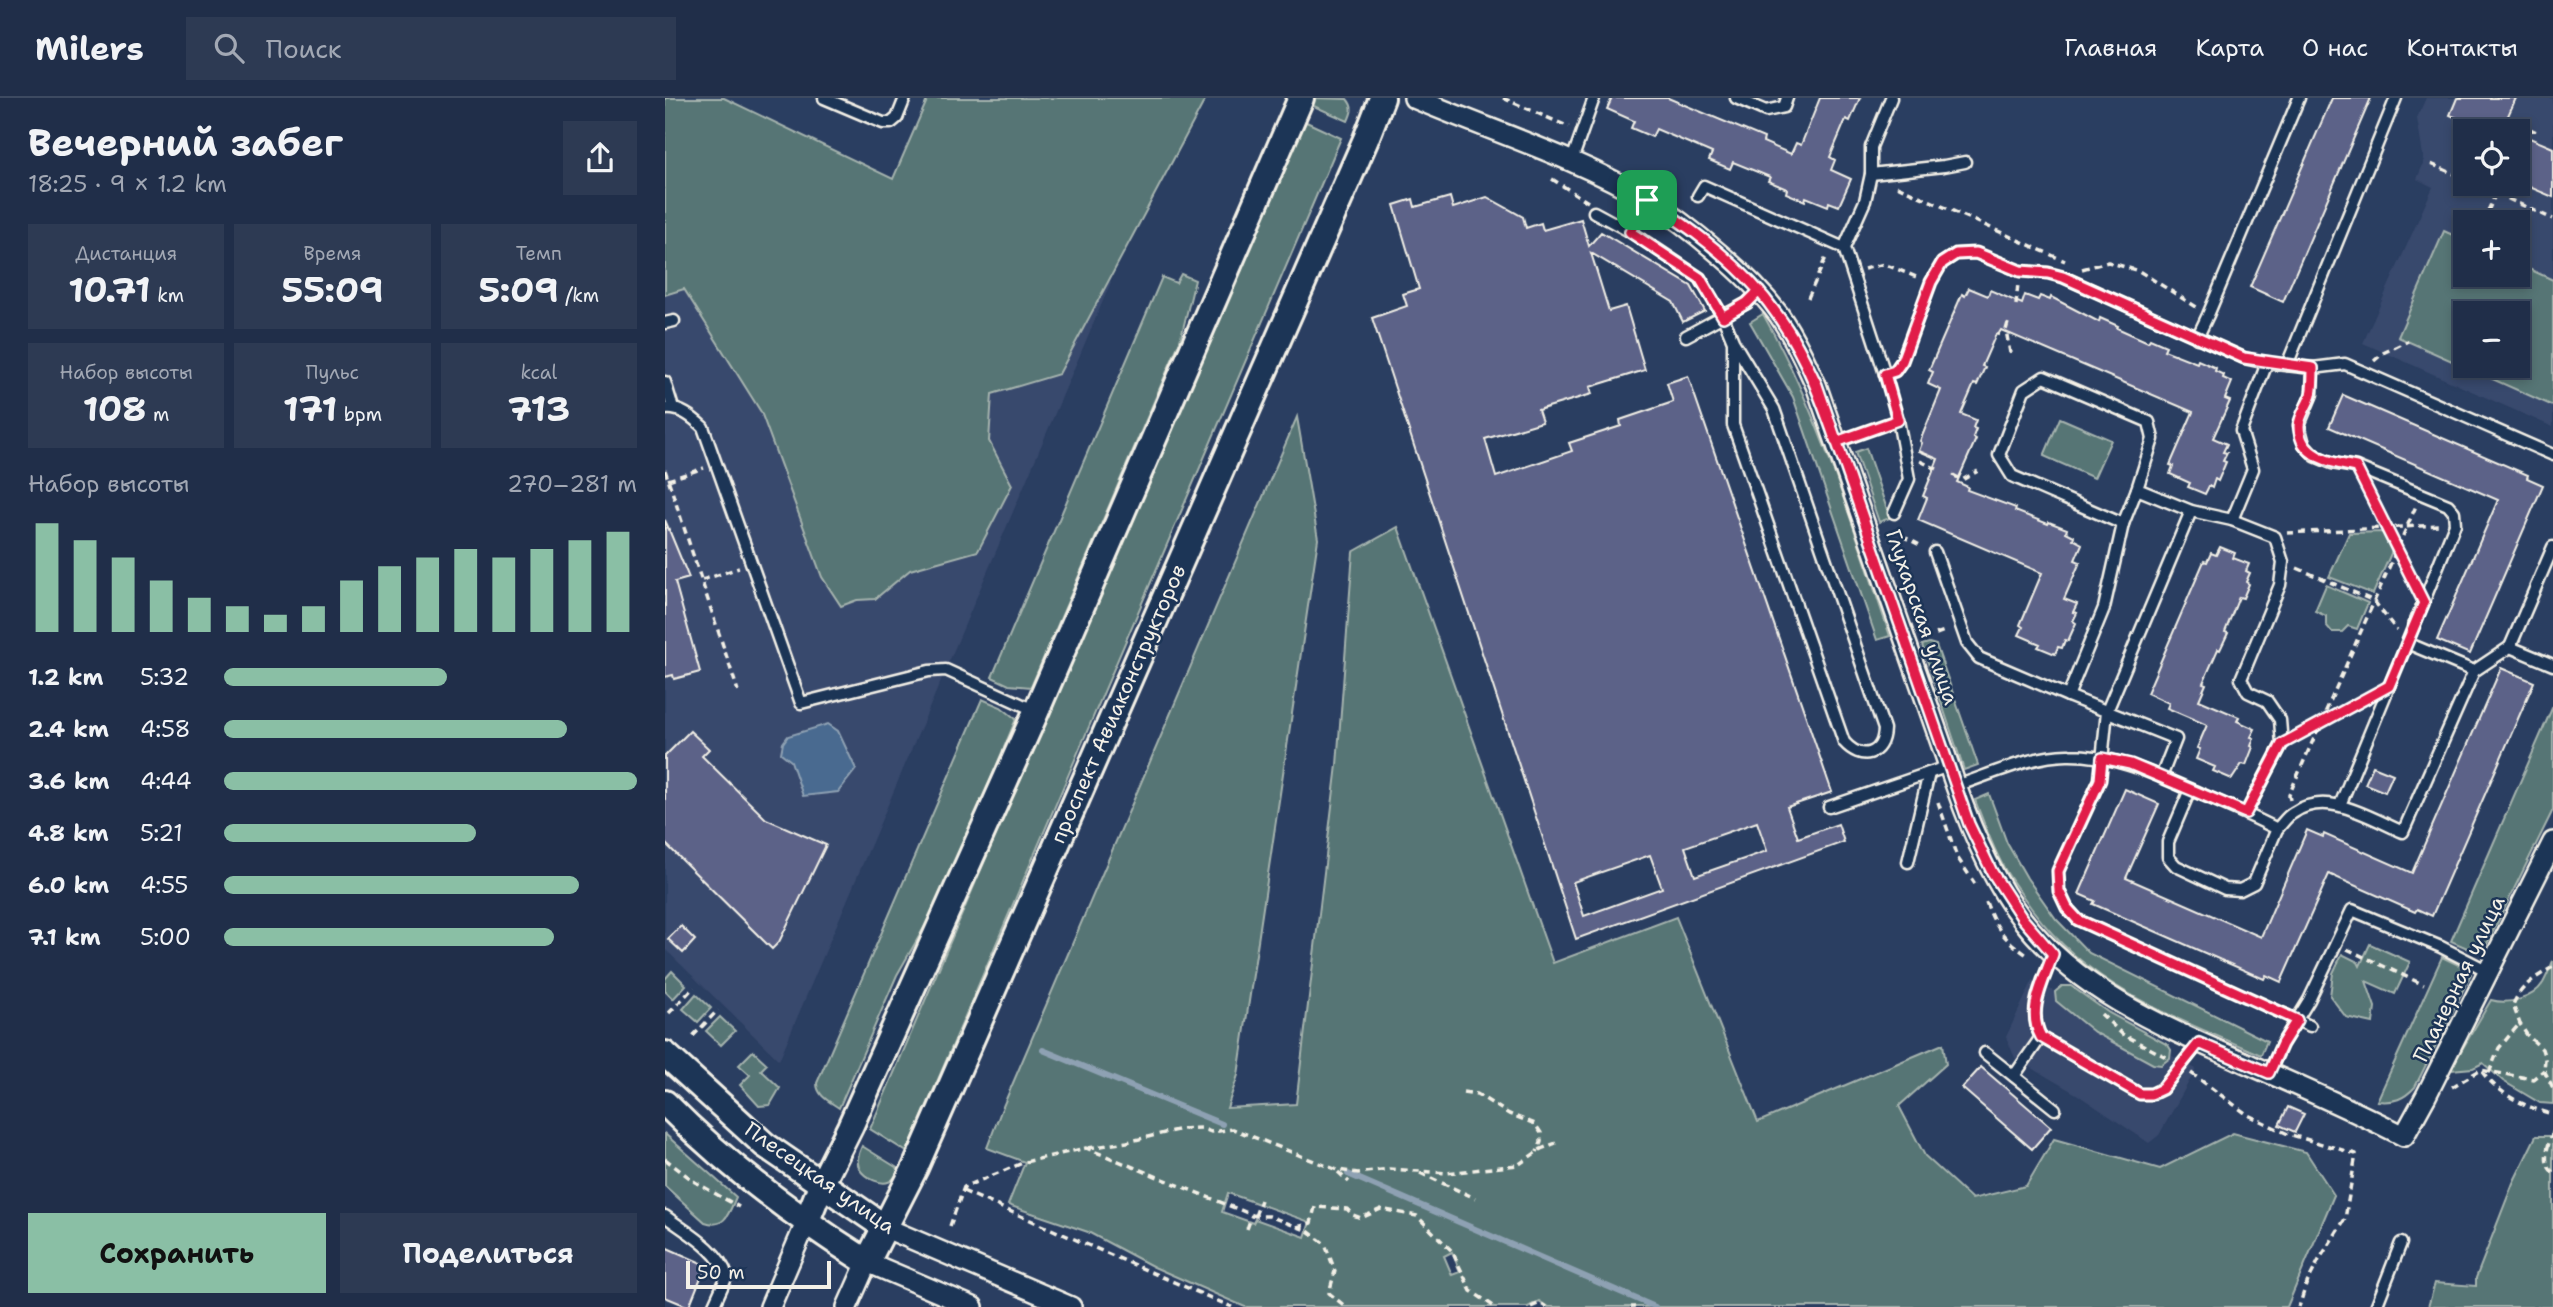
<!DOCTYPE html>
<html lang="ru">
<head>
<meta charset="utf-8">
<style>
	:root { --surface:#202e49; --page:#2d3a53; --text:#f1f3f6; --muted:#a2a8b4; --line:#3d4a61; --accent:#8abfa5 }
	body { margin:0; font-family:"Shantell Sans",sans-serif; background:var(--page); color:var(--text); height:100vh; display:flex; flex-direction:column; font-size:26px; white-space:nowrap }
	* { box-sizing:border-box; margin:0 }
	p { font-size:23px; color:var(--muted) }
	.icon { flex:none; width:38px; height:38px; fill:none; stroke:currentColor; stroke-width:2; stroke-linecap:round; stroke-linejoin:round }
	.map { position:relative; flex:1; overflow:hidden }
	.details { display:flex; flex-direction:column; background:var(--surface); width:665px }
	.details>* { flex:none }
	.fabs { position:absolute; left:1788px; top:21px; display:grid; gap:14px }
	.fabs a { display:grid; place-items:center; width:77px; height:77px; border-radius:0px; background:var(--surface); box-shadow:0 4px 10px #0003,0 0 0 2px var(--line); font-size:35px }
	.scale { position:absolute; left:21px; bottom:18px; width:145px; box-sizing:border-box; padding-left:7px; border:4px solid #f4f1e8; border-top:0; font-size:19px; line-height:24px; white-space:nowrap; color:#f4f1e8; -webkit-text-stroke:5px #1d3557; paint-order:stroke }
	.pin { position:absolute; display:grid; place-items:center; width:60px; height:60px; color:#fff; margin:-30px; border-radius:14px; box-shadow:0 4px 10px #0006 }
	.round { display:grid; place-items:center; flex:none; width:74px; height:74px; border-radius:0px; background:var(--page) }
	.head { display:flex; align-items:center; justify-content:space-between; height:119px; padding:0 28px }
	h1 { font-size:38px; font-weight:700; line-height:52px }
	.figures { display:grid; grid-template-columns:repeat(3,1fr); gap:10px; height:119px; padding:7px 28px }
	.figures div { display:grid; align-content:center; border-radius:0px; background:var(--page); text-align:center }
	.figures b { font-size:35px; font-weight:700 }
	.figures small { font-size:19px; font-weight:400 }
	.figures p { font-size:19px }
	.chart { height:196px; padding:14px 28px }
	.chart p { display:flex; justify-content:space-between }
	.chart svg { width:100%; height:126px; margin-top:7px; stroke:var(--accent); stroke-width:6 }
	.action { display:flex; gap:14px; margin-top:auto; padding:14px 28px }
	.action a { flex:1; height:80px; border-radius:0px; background:var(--accent); color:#111; font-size:28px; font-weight:700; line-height:80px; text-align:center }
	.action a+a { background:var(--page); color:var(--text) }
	ul { padding:0 28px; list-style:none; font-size:23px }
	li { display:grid; grid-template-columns:112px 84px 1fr; align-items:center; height:52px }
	li i { height:18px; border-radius:9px; background:var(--accent) }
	header { display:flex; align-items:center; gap:42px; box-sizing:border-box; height:98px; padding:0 35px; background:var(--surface); border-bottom:2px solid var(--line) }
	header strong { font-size:33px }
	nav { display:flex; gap:38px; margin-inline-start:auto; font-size:24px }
	.search { width:490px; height:63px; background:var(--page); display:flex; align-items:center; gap:18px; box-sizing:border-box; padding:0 24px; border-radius:0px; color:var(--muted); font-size:26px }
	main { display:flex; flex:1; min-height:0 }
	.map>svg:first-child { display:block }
</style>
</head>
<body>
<header>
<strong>Milers</strong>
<div class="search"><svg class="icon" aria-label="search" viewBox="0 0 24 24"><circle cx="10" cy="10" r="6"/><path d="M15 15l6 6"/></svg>Поиск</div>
<nav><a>Главная</a><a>Карта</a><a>О нас</a><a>Контакты</a></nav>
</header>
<main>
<section class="details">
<div class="head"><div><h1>Вечерний забег</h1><p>18:25 · 9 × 1.2 km</p></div><a class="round"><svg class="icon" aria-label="share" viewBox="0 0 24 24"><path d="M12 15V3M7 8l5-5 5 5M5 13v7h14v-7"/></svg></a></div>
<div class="figures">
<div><p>Дистанция</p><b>10.71<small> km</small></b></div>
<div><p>Время</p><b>55:09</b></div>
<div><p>Темп</p><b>5:09<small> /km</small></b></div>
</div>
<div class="figures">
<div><p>Набор высоты</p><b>108<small> m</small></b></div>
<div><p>Пульс</p><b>171<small> bpm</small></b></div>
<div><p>kcal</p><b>713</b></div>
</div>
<div class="chart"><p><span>Набор высоты</span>270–281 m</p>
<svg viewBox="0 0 160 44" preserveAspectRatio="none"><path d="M5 44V6M15 44V12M25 44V18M35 44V26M45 44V32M55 44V35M65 44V38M75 44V35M85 44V26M95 44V21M105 44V18M115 44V15M125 44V18M135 44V15M145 44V12M155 44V9"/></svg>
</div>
<ul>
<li><b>1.2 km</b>5:32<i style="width:54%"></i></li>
<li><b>2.4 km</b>4:58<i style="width:83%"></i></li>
<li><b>3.6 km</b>4:44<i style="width:100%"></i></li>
<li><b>4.8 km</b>5:21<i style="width:61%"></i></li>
<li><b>6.0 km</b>4:55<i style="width:86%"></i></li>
<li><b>7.1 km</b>5:00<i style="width:80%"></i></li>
</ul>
<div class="action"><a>Сохранить</a><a>Поделиться</a></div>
</section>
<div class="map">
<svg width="1888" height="1209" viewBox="0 0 1888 1209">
	<rect width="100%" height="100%" fill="#2a3e61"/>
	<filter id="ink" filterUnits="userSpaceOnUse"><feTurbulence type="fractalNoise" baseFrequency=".0143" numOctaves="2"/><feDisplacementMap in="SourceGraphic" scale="14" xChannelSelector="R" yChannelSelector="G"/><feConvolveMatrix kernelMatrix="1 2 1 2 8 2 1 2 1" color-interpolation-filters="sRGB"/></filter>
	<g filter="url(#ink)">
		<g fill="#39496d" fill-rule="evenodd">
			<polygon points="0,0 59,0 446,184 114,962 0,851"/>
			<path d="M1761,0H1888V329L1698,245L1768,89L1752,81L1759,64L1752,20ZM1801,33H1853V86H1801ZM1801,124H1853V177H1801ZM1801,215H1853V268H1801Z"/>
			<polygon points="1368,882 1531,971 1494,1037 1484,1045 1413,997 1350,960 1341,939"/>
		</g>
		<g fill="#567574" stroke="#a5b3ae" stroke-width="2" fill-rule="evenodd">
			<polygon points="0,0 59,0 228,81 263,0 541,0 394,276 327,296 324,343 347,387 313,453 245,472 210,501 192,502 176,508 157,479 96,314 19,191 0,197"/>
			<path d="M647,0L682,1C689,9 687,14 683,23L644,6Z"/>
			<polygon points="637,22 676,40 242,1054 205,1031"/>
			<path d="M1779,133L1801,143V177H1853V166L1888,182V308L1733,239ZM1801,215H1853V268H1801Z"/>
			<polygon points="516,176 530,182 515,243 366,589 344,587 327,579 497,179 511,185"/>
			<path d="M1098,216C1155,316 1188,429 1225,538L1212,542L1128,299L1085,224Z"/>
			<path d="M632,319L653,441L573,977L562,1010L631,1006L672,667L688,454L733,429L888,865L1011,819L1093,1024L1278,946L1281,966L1234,1008L1260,1058L1307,1101L1361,1088L1389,1041L1495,1071L1568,1035L1641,1054L1669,1097L1622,1209H883L874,1203L863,1209H580L489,1169L423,1134L343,1107L360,1064L322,1050L336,1013ZM563,1095L645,1124L640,1139L590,1121L588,1125L557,1114ZM787,1154L795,1174L787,1177L779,1158Z"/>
			<polygon points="1395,320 1446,342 1429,380 1379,358"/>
			<polygon points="1201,350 1225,420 1214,424 1190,354"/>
			<polygon points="1719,434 1728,451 1708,496 1664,479 1684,435"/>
			<polygon points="1661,487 1703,505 1692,531 1683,528 1677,534 1667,534 1661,527 1661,518 1650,513"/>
			<polygon points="1264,545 1271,547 1313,667 1299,672 1257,547"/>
			<path d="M317,601L336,609L351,621L276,800L232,877L174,1010C164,1003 152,998 152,985Z"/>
			<polygon points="1888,608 1888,712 1818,854 1809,853 1786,843"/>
			<path d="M1324,696L1342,745L1362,780L1391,821L1424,855L1602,943L1596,957C1501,915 1417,888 1357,797C1350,787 1342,777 1337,766C1326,745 1318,723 1310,702Z"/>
			<polygon points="1705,846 1745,864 1730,896 1701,883 1710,909 1708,925 1681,919 1665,898 1668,875 1677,856 1693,864 1695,868"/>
			<path d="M1777,859L1802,871L1806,876L1750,989C1739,1001 1729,1005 1712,1003Z"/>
			<path d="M1888,863V1006L1875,1005L1838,983L1818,965L1808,970L1785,972L1826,902C1843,907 1868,901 1878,885C1882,878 1885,870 1888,863Z"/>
			<polygon points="7,873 21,887 8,901 0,893 0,881"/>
			<polygon points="1397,888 1406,888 1444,915 1503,947 1506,952 1505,960 1496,967 1488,966 1429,934 1391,903 1390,894"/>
			<polygon points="31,896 46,910 33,924 18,911"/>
			<polygon points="55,919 70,933 56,947 41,933"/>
			<polygon points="88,953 102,966 96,972 115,990 105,1007 94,1008 75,987 85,977 74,967"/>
			<path d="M0,1036L71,1099C64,1115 60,1131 40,1124L0,1088Z"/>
			<polygon points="1871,1038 1888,1038 1888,1209 1763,1209 1770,1185 1811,1188 1811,1180 1848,1085"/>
			<path d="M197,1048L234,1071C232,1074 231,1078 228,1081C219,1090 199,1080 194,1070C191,1062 194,1055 197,1048Z"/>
		</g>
		<polygon fill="#4a6b90" stroke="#8ea1b3" stroke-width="2" points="163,626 173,633 191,671 173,694 138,698 126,663 116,655 118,645 123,638"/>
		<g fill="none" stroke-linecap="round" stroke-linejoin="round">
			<g stroke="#8ea1b3" stroke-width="6">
				<polyline points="378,952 557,1026"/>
				<polyline points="683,1076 990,1209"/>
			</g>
		</g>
		<g fill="#5c6288" stroke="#f4f1e8" stroke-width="2" fill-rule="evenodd">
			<polygon points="947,0 1003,0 1099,40 1098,44 1126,56 1131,45 1136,47 1155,0 1195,0 1185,23 1181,21 1165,59 1170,62 1166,72 1186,81 1174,108 1164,104 1163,108 1141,99 1140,103 1121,95 1122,91 1103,83 1105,79 1068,64 1065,71 1044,62 1047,55 991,31 987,39 966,30 969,23 942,11"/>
			<polygon points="1667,0 1706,0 1618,204 1585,189"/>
			<polygon points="1792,0 1851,0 1842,20 1871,33 1823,33 1785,17"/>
			<polygon points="1853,35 1888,50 1888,99 1853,84"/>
			<path d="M785,99L788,110L822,99L858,119L861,130L876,125L878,132L916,121L924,148L936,134L1026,188L1040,213L1018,224L1008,204L926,155L944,213L961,208L980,272L925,289L927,296L873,312L877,324L820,341L831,379L907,353L904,345L956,328L955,322L1008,304L1002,285L1023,278L1167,694L1122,709L1133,740L1173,726L1179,744L911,841L707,220L742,208L738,196L754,191L729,107L748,101L750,109ZM1092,724L1102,753L1030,778L1020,749ZM985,757L997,790L919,818L908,784Z"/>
			<polygon points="1304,190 1323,198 1325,192 1357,206 1360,197 1373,202 1375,198 1385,202 1386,199 1434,224 1435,220 1453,228 1452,230 1483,244 1485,241 1501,248 1499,252 1532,265 1533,262 1551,270 1550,273 1559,277 1558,280 1567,284 1560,301 1565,303 1548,340 1562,346 1558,354 1562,355 1558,363 1561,364 1553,383 1550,381 1547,390 1544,388 1540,396 1523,389 1525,385 1505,376 1508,368 1505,367 1528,314 1336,232 1333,237 1331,236 1317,268 1320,269 1312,287 1309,286 1296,316 1311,322 1308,330 1311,331 1308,339 1311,341 1292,384 1303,389 1302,392 1351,410 1350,413 1383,426 1384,424 1402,431 1401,434 1409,438 1408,441 1417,446 1410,462 1415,464 1399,501 1412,506 1408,514 1412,515 1408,523 1411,525 1403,543 1400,542 1397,550 1393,549 1390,556 1373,549 1375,546 1354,537 1358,529 1355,527 1377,475 1253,422 1262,400 1258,398 1273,361 1254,353 1257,345 1255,343 1276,292 1263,286 1268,274 1264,272 1297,196 1300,198"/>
			<polygon points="1678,297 1863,377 1862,380 1878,387 1805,556 1772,542 1833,402 1664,329"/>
			<polygon points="0,422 24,480 10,484 35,574 9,581 8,577 0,579"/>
			<polygon points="1555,449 1570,455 1568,460 1584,466 1581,473 1585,475 1581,484 1584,486 1578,500 1574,499 1560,534 1563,535 1555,552 1553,551 1538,585 1541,586 1534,602 1574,619 1572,623 1590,631 1586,639 1589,640 1586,648 1588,649 1581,667 1577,666 1567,681 1548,673 1550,669 1531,661 1535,651 1532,650 1542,627 1502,610 1504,605 1482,595 1539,463 1542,464 1546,455 1551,457"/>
			<polygon points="1836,570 1869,584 1767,818 1752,811 1750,814 1664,776 1616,884 1601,877 1599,881 1428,806 1430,803 1414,796 1460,691 1494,706 1461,780 1596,839 1642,732 1658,739 1659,736 1747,775"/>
			<polygon points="25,633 44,651 37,658 101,721 161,747 114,844 107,851 0,745 0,658"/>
			<polygon points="1708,668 1728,676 1720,694 1700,686"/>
			<polygon points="16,828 30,842 18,855 3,841"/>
			<polygon points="1316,969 1386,1029 1367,1051 1297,990"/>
			<polygon points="1623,1009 1639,1016 1630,1034 1614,1027"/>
			<polygon points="0,1149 41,1167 24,1209 0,1199"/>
		</g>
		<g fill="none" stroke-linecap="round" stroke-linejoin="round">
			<g stroke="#f4f1e8" stroke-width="15">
				<g id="service">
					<polyline points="159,0 218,25 226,25 232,20 240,0"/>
					<polyline points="1071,0 1101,13 1119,9 1122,0"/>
					<polyline points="906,65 929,0"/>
					<polyline points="1206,76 1279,68 1300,64"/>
					<polyline points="1033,98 1039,88 1179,150"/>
					<path d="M929,114L966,134L1035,180L1058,219L1068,243L1109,311L1219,631C1218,658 1196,663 1179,644L1068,327V243"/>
					<polyline points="966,134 982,101"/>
					<polyline points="0,225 9,223"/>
					<polyline points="1021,238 1082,205 1094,193"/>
					<polyline points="1532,240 1543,217 1634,0"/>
					<polyline points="1622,267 1731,0"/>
					<polyline points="1648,270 1680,266 1888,357"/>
					<polyline points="1220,276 1230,273 1237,263 1266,184 1277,165 1291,156 1311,155 1355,173 1383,175 1398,179 1579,260 1602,265 1648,270 1647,296 1634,327 1639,346 1650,358 1667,365 1691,369 1783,407 1789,414 1790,426 1742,545 1809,573 1845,549 1888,567"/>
					<polyline points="0,284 8,310"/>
					<path d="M0,311C15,309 27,319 38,329L136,605L264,573L281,572L371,613"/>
					<polyline points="1171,344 1233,322 1220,276 1179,150 1200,103 1206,76 1206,49 1226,0"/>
					<polyline points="1526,413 1442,613 1435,682 1393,773 1394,793 1402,810 1413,822 1645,928"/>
					<polyline points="1229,415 1244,381 1233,322"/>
					<polyline points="1567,422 1610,439 1618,464 1615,487 1576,581 1583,594 1602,603 1615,622 1617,646 1581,715"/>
					<polyline points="1458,426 1347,378 1334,357 1359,292 1379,279 1484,324 1488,341 1472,391 1526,413 1567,422 1588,371 1576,333 1602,265"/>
					<polyline points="1270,454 1302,545 1314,560 1403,598 1439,510 1458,426 1472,391"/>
					<polyline points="1845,549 1888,449"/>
					<polyline points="1403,598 1511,641 1496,679"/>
					<path d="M1291,688C1325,677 1369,656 1405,657C1448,657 1485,674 1524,691C1554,704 1583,716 1612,731C1617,726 1622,718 1628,715C1662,691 1705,720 1738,734L1809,573"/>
					<polyline points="1525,692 1503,744 1503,759 1511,768 1560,791 1575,792 1589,785 1612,731"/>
					<polyline points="1675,707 1742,545"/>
					<polyline points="1164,709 1284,668"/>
					<polyline points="1243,764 1264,675"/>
					<path d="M1388,856C1379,882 1361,912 1376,939L1475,996H1487L1497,991L1534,945"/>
					<polyline points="1320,955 1390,1011"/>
					<polyline points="1604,975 1617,946 1644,902 1687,812 1776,849 1823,873"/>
					<polyline points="1349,978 1376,939"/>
					<path d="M0,1118C21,1134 54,1151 62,1178L48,1209"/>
					<polyline points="1711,1209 1736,1145"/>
				</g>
			</g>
			<g stroke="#f4f1e8" stroke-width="24">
				<g id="minor">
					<path d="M749,0C826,33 911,59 983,102C1007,117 1029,134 1051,153C1074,172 1096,193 1114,217C1129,239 1140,263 1151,287L1291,688C1307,734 1327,782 1357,821C1412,892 1494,927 1574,962C1629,986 1685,1010 1739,1038L1761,998L1888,744"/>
					<polyline points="221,1130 406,1209"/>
					<polyline points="105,1209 141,1125"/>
					<polyline points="182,1209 202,1164 308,1209"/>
				</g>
			</g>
			<g stroke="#f4f1e8" stroke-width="30">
				<g id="tertiary">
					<polyline points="0,956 100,1047 221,1130"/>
					<path d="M0,1005C61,1067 129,1118 202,1164L250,1070L701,41L717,0"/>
					<polyline points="141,1125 157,1085 185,1029 371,614 636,0"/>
				</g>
			</g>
			<g stroke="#f4f1e8" stroke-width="3.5" stroke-dasharray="7 5" stroke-linecap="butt">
				<polyline points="838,0 904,29"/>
				<polyline points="1766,66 1801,81"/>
				<polyline points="887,81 923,104"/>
				<polyline points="1810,86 1888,121"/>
				<polyline points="1232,88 1400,163"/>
				<polyline points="1818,124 1831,95"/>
				<polyline points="1199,171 1219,166 1254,180"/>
				<polyline points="1417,171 1443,164 1474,173 1533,210"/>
				<polyline points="1143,200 1162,157"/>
				<polyline points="1351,207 1353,185"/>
				<polyline points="1343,225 1341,232 1345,255"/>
				<polyline points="1709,263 1718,255 1743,243"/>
				<polyline points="1255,363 1272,371"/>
				<polyline points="0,372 73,593"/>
				<polyline points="1288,377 1297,382 1313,373"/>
				<polyline points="3,382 39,370"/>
				<polyline points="1700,388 1750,488"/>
				<polyline points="1622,435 1775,427"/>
				<polyline points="1237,438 1257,448"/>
				<polyline points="1632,470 1709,503 1732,533"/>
				<polyline points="37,482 74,470"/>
				<polyline points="1271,536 1282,532"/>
				<polyline points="1631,638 1705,599"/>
				<polyline points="1625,702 1624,697 1751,408"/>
				<polyline points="1273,704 1292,759 1310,786"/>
				<path d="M1321,804C1331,831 1339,841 1362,857"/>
				<polyline points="1682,851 1759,887"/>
				<path d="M1888,869C1871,879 1855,888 1848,907L1855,926L1862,937L1877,951L1880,961L1879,972L1888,990"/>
				<polyline points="4,915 29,889"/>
				<polyline points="1436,916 1457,936 1505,961"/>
				<polyline points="28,938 53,912"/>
				<path d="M1817,974C1834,996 1861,1010 1888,1016"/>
				<polyline points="1526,975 1583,1017 1623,1036 1691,1056 1680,1121 1654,1162 1641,1187 1634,1209"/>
				<polyline points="1824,975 1834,950 1855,925"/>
				<polyline points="1787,989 1815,972 1868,981 1879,972"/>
				<polyline points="798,994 812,996 844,1016 870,1026 876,1035 876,1044 872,1054"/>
				<path d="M1888,1034C1883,1047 1876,1065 1888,1074"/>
				<polyline points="423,1050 462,1044 516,1031 536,1030 546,1034 568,1031 672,1072 693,1075 724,1071 782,1075 853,1067 876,1051 891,1045"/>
				<polyline points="0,1061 30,1084 74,1109"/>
				<polyline points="673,1074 684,1084"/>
				<polyline points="755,1075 810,1100"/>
				<polyline points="298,1093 567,1209"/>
				<polyline points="590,1118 596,1102"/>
				<polyline points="285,1128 299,1089 360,1064 421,1050 590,1118 604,1118 643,1133 660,1146 670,1173 664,1195 681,1209"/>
				<polyline points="632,1129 646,1125 650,1109 682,1111 688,1117 696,1120 716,1111 752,1118 787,1153 806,1193 830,1209"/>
				<polyline points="582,1131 587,1117"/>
				<polyline points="866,1209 875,1205 881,1209"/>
				<polyline points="966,1209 970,1209"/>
			</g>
			<use href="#service" stroke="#1d3557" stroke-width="10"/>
			<use href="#minor" stroke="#1d3557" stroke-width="19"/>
			<use href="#tertiary" stroke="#1d3557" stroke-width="24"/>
		</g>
	</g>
	<g fill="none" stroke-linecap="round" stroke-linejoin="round" filter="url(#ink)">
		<g stroke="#fff" stroke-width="14">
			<path id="route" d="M982,102C1030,132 1079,169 1112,216C1129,238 1140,262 1152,287L1304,726L1327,774L1357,820L1388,856C1379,883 1361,912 1376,939L1475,996H1486L1497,991L1534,945L1604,975L1617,946L1632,922L1413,822L1402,810L1394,793L1393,773L1435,682L1437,660L1465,666L1581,715L1617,646L1724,588L1759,505L1691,369C1667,365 1634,359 1634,328C1634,318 1643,307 1646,297C1648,289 1648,279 1648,270L1579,260L1398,179L1383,175L1355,173L1311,155L1291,156L1277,165L1266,184L1237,263L1230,273L1220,276L1233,322L1171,344C1151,286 1134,242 1094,193L1082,205L1058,219L1035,180L965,134L982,102"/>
		</g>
		<use href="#route" stroke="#e11d48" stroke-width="9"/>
	</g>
	<g text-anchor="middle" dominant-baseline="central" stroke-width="5" stroke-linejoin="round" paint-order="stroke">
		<g font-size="21" fill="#f4f1e8" stroke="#1d3557">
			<text transform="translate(1257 519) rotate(71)">Глухарская улица</text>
			<text transform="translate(453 606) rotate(-66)">проспект Авиаконструкторов</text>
			<text transform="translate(1794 881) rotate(-64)">Планерная улица</text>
			<text transform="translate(155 1080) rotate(35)">Плесецкая улица</text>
		</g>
	</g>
</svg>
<div class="fabs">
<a><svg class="icon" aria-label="locate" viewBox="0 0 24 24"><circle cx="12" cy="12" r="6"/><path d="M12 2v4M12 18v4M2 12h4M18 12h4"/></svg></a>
<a>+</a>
<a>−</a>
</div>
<div class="scale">50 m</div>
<div class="pin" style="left:982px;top:102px;background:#1e9e55"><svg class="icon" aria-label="arrive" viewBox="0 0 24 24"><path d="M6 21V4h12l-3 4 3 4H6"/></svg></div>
</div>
</main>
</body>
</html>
